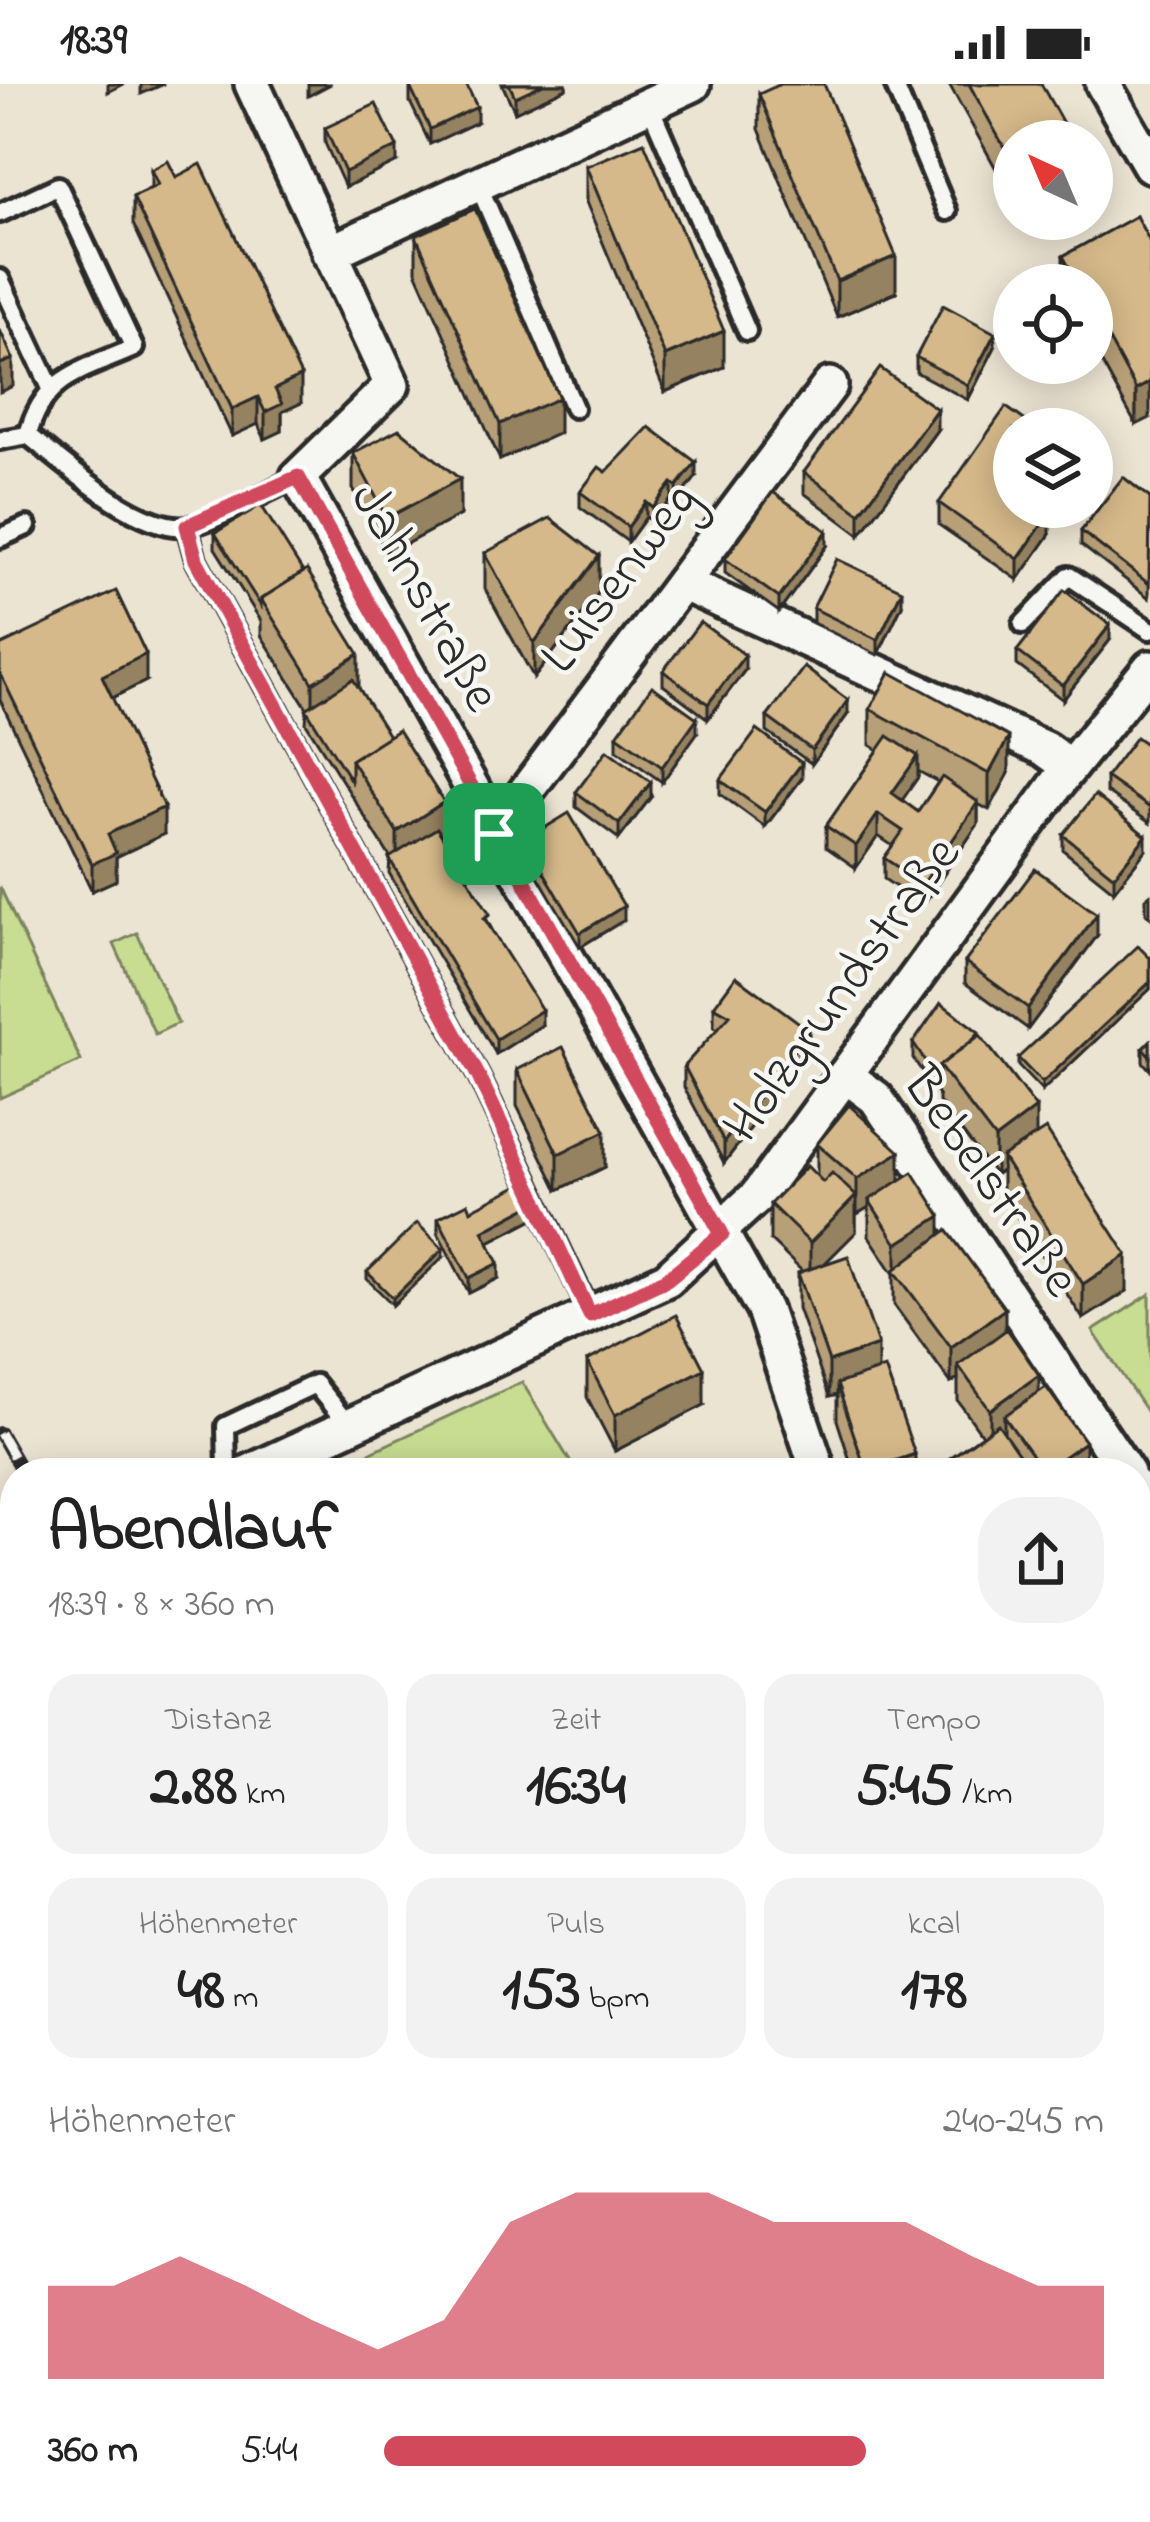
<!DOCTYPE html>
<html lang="de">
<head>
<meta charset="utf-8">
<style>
	:root { --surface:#fff; --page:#f2f2f2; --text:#222; --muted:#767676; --accent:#d1495b }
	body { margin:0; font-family:"Indie Flower",sans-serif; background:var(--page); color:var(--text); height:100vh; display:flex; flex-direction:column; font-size:45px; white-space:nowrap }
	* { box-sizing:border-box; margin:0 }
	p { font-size:39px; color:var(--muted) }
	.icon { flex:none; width:66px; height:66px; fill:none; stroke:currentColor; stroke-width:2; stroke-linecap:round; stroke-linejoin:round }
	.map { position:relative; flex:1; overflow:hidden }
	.side { position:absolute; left:0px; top:1374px; width:1152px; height:1065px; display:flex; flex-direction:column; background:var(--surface); border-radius:48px 48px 0 0; box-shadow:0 6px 30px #0003 }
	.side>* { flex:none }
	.needle { width:78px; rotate:316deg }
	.fabs { position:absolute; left:993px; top:36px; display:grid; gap:24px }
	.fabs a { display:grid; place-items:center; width:120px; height:120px; border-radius:50%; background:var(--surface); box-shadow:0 6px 30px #0003; font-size:60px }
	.pin { position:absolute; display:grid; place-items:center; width:102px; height:102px; color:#fff; margin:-51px; border-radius:24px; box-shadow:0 6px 18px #0006 }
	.round { display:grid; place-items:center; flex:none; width:126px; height:126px; border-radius:48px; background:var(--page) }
	.overview { display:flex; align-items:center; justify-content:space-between; height:204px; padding:0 48px }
	h1 { font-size:66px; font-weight:800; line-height:90px }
	.stats { display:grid; grid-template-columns:repeat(3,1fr); gap:18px; height:204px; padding:12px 48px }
	.stats div { display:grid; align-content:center; border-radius:30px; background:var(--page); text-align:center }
	.stats b { font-size:60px; font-weight:800 }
	.stats small { font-size:33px; font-weight:400 }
	.stats p { font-size:33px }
	.chart { height:336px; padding:24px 48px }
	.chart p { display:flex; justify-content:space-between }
	.chart svg { width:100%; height:216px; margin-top:12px; fill:var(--accent); opacity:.7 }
	ul { padding:0 48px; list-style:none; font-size:39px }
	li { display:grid; grid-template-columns:192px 144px 1fr; align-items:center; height:90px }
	li i { height:30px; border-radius:15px; background:var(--accent) }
	.status { display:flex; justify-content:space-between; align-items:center; height:84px; padding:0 60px; background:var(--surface); direction:ltr }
	.status svg { height:33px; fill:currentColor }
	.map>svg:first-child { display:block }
</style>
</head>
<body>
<div class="status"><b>18:39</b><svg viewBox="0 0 49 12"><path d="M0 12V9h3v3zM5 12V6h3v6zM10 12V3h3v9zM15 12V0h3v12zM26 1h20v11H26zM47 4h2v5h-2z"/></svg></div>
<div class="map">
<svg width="1150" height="2438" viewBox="0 0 1150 2438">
	<rect width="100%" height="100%" fill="#ece4d3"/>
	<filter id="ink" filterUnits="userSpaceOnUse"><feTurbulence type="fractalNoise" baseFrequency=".00833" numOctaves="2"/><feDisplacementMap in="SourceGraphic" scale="24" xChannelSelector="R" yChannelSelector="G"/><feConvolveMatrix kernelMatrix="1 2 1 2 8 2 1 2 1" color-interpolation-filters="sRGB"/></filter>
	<g filter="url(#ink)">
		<g fill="#c8dd92" stroke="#7a845e" stroke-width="3">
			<polygon points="0,803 81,977 0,1014"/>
			<polygon points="137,849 178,939 155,950 114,860"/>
			<polygon points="1150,1210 1150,1333 1093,1247"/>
			<polygon points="522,1298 577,1389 326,1389"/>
			<polygon points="0,1571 15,1603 15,1811 0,1767"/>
		</g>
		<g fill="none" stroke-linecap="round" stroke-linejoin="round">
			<g stroke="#2b2b2b" stroke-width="26">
				<g id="service">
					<polyline points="894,0 947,127"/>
					<polyline points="649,20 747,247"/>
					<polyline points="478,100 574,324"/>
					<path d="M0,129L58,102L134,264C82,287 43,292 28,351"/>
					<polyline points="0,195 50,302"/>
					<path d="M0,356L28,351C63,379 140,448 187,442C210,440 273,404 298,393"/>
					<polyline points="187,443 196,476 479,993 591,1231"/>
					<polyline points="0,454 27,442"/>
					<polyline points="1023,540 1069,492 1150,546"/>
					<polyline points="227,1389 226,1342 315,1300 349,1342"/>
					<polyline points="789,2424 799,2438"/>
				</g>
			</g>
			<g stroke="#2b2b2b" stroke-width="42">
				<g id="minor">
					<polyline points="252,0 392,301 298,393 764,1226 819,1389"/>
					<polyline points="1103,0 1150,81"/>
					<polyline points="329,169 693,0"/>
					<polyline points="682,499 1045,665 1070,683"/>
					<polyline points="494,750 830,301"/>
					<polyline points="845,991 876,1014 1127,1389"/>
					<polyline points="248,1389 667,1195 757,1112 1063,692 1150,584"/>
					<polyline points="1137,1404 1150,1424"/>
					<polyline points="0,1505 15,1498"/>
					<polyline points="1137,1987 1150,1978"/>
					<polyline points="1137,2040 1150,2066"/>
				</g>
			</g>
			<use href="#service" stroke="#f6f6f2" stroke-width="16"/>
			<use href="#minor" stroke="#f6f6f2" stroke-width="33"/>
			<g stroke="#2b2b2b" stroke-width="14">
				<g id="rail">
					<polyline points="0,1349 23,1389"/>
					<polyline points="0,1475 15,1506"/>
					<polyline points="606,2424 615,2438"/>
					<polyline points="669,2424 678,2438"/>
				</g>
			</g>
			<use href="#rail" stroke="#f6f6f2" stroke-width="9" stroke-dasharray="27" stroke-linecap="butt"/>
		</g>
		<g fill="#b79f77" stroke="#2b2b2b" stroke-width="3" fill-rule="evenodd">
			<polygon points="502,0 566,0 566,4 515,28"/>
			<polygon points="949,0 1041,0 1014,57 1014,117"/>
			<polygon points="410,3 477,38 430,60 410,18"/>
			<polygon points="759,10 896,208 837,233 759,45"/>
			<polygon points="325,44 397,78 345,103 325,59"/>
			<polygon points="586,82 724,283 665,308 586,118"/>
			<polygon points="151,86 301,319 282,328 282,347 265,355 258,340 232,352 133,140 133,113 151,104"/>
			<polygon points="1136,132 1136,341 1092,261 1092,201 1063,201 1063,172"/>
			<polygon points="1024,135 1055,135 1031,148"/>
			<polygon points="416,152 559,349 500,376 416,187"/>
			<polygon points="995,263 968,316 916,288 916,273"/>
			<polygon points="937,346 860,451 804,409 804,388"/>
			<polygon points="353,369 460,431 387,470 353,405"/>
			<polygon points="606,388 696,393 677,418 672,414 653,439 646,433 628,458 580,423 580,408"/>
			<polygon points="1150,414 1149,514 1081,461 1081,447"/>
			<polygon points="939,419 1014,423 1050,450 1018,496 939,441"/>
			<polygon points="215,449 359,604 444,754 542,941 496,970 389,789 390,773 306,639 307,624 261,551 261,537 215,464"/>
			<polygon points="827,462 779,528 725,489 725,475"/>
			<polygon points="485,469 599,508 534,594 485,505"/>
			<polygon points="902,521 878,571 813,539 813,524"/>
			<polygon points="1110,556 1063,616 1017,581 1017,567"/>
			<polygon points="0,562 146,597 112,614 164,750 116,773 116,796 92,807 0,616"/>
			<polygon points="745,586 708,635 663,601 663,587"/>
			<path d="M870,625L1009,689L989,726L978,720V740L923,821L884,795V774L893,762L878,752L856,784L826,763V742L878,666L870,661ZM918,687L938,698L918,728L902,716L918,693Z"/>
			<polygon points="848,630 812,680 767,648 767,633"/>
			<polygon points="697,649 662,698 617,666 617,651"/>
			<polygon points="1150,663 1150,739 1106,708 1106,693"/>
			<polygon points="802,694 765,743 720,710 720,696"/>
			<polygon points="576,708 651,713 619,755 576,723"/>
			<polygon points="1063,751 1146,766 1114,807 1063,766"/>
			<polygon points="525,756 624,836 580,863 525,770"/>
			<polygon points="1150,811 1150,833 1146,829 1146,814"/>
			<polygon points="1097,852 1028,945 965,899 965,878"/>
			<polygon points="1150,874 1150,905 1042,1007 1018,982 1018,974"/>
			<polygon points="714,922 809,967 724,1079 684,1003 684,982 718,945 714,943"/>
			<polygon points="979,951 1127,1207 1083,1235 1002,1109 1002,1086 995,1091 939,1018 939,1013 913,974 913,959"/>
			<polygon points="1150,957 1150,986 1143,978 1143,964"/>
			<polygon points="517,986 605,1083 558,1106 517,1022"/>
			<polygon points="817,1060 900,1096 941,1151 1005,1247 1085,1389 929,1389 982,1351 958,1317 958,1295 951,1299 894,1221 894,1190 869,1152 869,1123 857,1130 856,1129 856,1148 824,1180 878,1286 915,1389 854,1389 837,1336 837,1311 829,1313 798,1224 798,1189 802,1187 770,1156 770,1120 817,1092"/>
			<polygon points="471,1126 537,1133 489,1158 499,1194 469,1209 438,1149 438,1134"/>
			<polygon points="443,1173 393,1221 367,1195 367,1188"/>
			<polygon points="587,1277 704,1321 615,1367 587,1313"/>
			<polygon points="1137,2253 1150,2278 1150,2432 1137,2406"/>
		</g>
		<g fill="#958261" stroke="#2b2b2b" stroke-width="3">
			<polygon points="108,0 124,0 108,8"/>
			<polygon points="141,0 164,0 141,10"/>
			<polygon points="308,0 331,0 308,12"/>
			<polygon points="543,0 566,0 566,4 515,28 515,13"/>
			<polygon points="477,23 477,38 430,60 430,45"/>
			<polygon points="397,63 397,78 345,103 345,88"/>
			<polygon points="1031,135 1055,135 1031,148"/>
			<polygon points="896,172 896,208 837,233 837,197"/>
			<polygon points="724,247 724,283 665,308 665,272"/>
			<polygon points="995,249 995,263 968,316 968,301"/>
			<polygon points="13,275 13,302 0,308 0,280"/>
			<polygon points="301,292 301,319 282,328 282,347 265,355 265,328 275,305"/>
			<polygon points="1150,298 1150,334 1136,341 1136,306"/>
			<polygon points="258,313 258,340 232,352 232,325"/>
			<polygon points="559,314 559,349 500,376 500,340"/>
			<polygon points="937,325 937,346 860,451 860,429"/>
			<polygon points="696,378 696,393 677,418 677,403"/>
			<polygon points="460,395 460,431 387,470 387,434"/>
			<polygon points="672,399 672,414 653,439 653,424"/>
			<polygon points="646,418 646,433 628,458 628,443"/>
			<polygon points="1050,429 1050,450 1018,496 1018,475"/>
			<polygon points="827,447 827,462 779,528 779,514"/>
			<polygon points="599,472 599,508 534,594 534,559"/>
			<polygon points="902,506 902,521 878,571 878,556"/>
			<polygon points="1110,541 1110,556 1063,616 1063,602"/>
			<polygon points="146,570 146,597 102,619 102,592"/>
			<polygon points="359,570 359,606 313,635 313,599"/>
			<polygon points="745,571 745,586 708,635 708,620"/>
			<polygon points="848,616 848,630 812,680 812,666"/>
			<polygon points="697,634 697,649 662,698 662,683"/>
			<polygon points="1009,653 1009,689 989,726 989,690"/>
			<polygon points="918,672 918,693 892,731 892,709"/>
			<polygon points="802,679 802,694 765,743 765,728"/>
			<polygon points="651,698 651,713 619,755 619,740"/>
			<polygon points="444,718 444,754 397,784 397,748"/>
			<polygon points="978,718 978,740 923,821 923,800"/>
			<polygon points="164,723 164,750 116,773 116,796 92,807 92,780 108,750"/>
			<polygon points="878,730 878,752 856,784 856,762"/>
			<polygon points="1146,752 1146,766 1114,807 1114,792"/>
			<polygon points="624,822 624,836 580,863 580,849"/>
			<polygon points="1097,830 1097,852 1028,945 1028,924"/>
			<polygon points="1150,898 1150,905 1042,1007 1042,999"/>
			<polygon points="542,926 542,941 496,970 496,955"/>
			<polygon points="809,946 809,967 724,1079 724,1058"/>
			<polygon points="1036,1024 1036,1060 1002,1073 1002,1086 995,1091 995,1055"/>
			<polygon points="605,1047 605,1083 558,1106 558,1070"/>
			<polygon points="900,1068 900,1104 869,1116 869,1123 857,1130 857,1095"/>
			<polygon points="856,1112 856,1148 810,1194 810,1159"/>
			<polygon points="537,1118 537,1133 483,1161 483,1147"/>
			<polygon points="941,1132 941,1168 897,1190 897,1160"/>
			<polygon points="443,1165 443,1173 393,1221 393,1214"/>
			<polygon points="1127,1171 1127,1207 1083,1235 1083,1200"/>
			<polygon points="499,1179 499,1194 469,1209 469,1194"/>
			<polygon points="1005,1225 1005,1261 958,1281 958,1295 951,1299 951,1263"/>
			<polygon points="878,1261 878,1296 837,1300 837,1311 829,1313 829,1278"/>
			<polygon points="704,1285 704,1321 615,1367 615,1331"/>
			<polygon points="1039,1291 1039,1327 1004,1332 1004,1352 990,1362 990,1326"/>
			<polygon points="1085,1358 1085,1389 1043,1389 1043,1387"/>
			<polygon points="915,1370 915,1389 866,1389 866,1387"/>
			<polygon points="1150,1538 1150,1574 1137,1582 1137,1547"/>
			<polygon points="1150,1918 1150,1933 1137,1941 1137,1926"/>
			<polygon points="11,2392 11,2400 0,2405 0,2398"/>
		</g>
		<g fill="#d5b98a" stroke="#2b2b2b" stroke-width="3">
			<polygon points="417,0 466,0 477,23 430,45 410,3"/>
			<polygon points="509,0 543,0 515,13"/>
			<polygon points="781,0 824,0 896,172 837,197 759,10"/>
			<polygon points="969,0 1041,0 1073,57 1014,57 1014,81"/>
			<polygon points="376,20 397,63 345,88 325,44"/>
			<polygon points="644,58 724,247 665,272 586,82"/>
			<polygon points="168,77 176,93 201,80 301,292 275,305 282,320 265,328 258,313 232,325 133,113 158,101 151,86"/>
			<polygon points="475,125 559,314 500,340 416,152"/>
			<polygon points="1136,132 1150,158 1150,298 1136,306 1092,225 1092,201 1079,201 1063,172"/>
			<polygon points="943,221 995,249 968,301 916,273"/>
			<polygon points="0,246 13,275 0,280"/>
			<polygon points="880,284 937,325 860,429 804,388"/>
			<polygon points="1006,323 1037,345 1014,345 1014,423 1041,423 1050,429 1018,475 939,419"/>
			<polygon points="649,343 696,378 677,403 672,399 653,424 646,418 628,443 580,408 599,383 606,388"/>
			<polygon points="399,345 460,395 387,434 353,369"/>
			<polygon points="1123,393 1150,414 1149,500 1081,447"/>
			<polygon points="773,408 827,447 779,514 725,475"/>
			<polygon points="261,421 303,488 261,515 261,522 215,449"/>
			<polygon points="550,434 599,472 534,559 485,469"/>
			<polygon points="837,475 902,506 878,556 813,524"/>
			<polygon points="307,486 359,570 313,599 261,515"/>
			<polygon points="1064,506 1110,541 1063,602 1017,567"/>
			<polygon points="116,507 146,570 102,592 164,723 108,750 116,769 92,780 0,589 0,562"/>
			<polygon points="700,538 745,571 708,620 663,587"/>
			<polygon points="804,583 848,616 812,666 767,633"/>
			<polygon points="890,588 1009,653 989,690 870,625"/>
			<polygon points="353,595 389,652 351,676 351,697 306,625"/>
			<polygon points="652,602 697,634 662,683 617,651"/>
			<polygon points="398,646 444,718 397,748 351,676"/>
			<polygon points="757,646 802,679 765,728 720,696"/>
			<polygon points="888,652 918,672 892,709 918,728 942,693 978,718 923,800 884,774 903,747 878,730 856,762 826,742"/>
			<polygon points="1136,653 1150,663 1150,724 1106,693"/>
			<polygon points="607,666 651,698 619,740 576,708"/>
			<polygon points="1095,711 1146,752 1114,792 1063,751"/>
			<polygon points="569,729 624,822 580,849 525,756"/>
			<polygon points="437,744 490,830 484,834 542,926 496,955 389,774"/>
			<polygon points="1035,785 1097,830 1028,924 965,878"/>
			<polygon points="1138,862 1150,874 1150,898 1042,999 1018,974"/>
			<polygon points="736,892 809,946 724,1058 684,982 730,931 714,922"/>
			<polygon points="941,919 979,948 973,956 939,982 939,998 913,959"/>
			<polygon points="980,951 1036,1024 995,1055 939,982"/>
			<polygon points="1150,957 1150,972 1143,964"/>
			<polygon points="563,963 605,1047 558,1070 517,986"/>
			<polygon points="849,1021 900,1068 857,1095 817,1060"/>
			<polygon points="1046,1045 1127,1171 1083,1200 1002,1073"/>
			<polygon points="807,1082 823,1098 832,1089 856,1112 810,1159 770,1120"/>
			<polygon points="913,1088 941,1132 897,1160 869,1116"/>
			<polygon points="527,1097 537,1118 483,1147 499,1179 469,1194 438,1134 468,1119 471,1126"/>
			<polygon points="417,1139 443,1165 393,1214 367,1188"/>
			<polygon points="947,1146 1005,1225 951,1263 894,1186"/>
			<polygon points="848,1172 878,1261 829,1278 798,1189"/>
			<polygon points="676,1231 704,1285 615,1331 587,1277"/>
			<polygon points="1007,1245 1039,1291 990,1326 958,1281"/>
			<polygon points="885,1284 915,1370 866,1387 837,1300"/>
			<polygon points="1046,1303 1085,1358 1043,1387 1004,1332"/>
			<polygon points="998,1340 1032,1389 929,1389"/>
			<polygon points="764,1381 767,1389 742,1389"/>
			<polygon points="1150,1481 1150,1538 1137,1547 1137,1490"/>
			<polygon points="1139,1852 1150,1869 1150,1918 1137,1926 1137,1854"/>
			<polygon points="1137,2253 1150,2278 1150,2396 1137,2371"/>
			<polygon points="0,2368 11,2392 0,2398"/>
			<polygon points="11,2404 15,2413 15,2424 20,2424 24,2433 13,2438 1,2438 0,2409"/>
		</g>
	</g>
	<g fill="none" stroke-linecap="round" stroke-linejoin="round" filter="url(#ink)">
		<g stroke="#fff" stroke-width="24">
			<polygon id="route" points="298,393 722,1150 667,1195 590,1231 479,993 196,476 187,442"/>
		</g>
		<use href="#route" stroke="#d1495b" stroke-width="15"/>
	</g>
	<g text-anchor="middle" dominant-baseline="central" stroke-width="9" stroke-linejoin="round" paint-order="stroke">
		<g font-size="54" fill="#2b2b2b" stroke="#f6f6f2">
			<text transform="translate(621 495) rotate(-53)">Luisenweg</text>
			<text transform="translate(423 514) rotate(61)">Jahnstraße</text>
			<text transform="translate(844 907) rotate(-54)">Holzgrundstraße</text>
			<text transform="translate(989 1099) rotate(55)">Bebelstraße</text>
		</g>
	</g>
</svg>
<div class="fabs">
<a><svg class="needle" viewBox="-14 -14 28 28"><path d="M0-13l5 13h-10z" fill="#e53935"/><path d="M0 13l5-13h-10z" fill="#767676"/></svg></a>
<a><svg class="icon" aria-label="locate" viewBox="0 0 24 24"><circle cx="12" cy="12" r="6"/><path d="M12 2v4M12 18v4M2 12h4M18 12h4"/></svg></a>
<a><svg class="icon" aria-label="layers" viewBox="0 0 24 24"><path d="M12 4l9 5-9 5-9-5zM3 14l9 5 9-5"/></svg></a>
</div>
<div class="pin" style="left:494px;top:750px;background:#1e9e55"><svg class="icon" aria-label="arrive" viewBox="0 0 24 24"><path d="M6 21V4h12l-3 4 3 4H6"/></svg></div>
<section class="side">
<div class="overview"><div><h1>Abendlauf</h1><p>18:39 · 8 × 360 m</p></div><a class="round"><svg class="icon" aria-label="share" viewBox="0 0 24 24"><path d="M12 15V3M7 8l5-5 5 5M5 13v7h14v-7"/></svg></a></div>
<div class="stats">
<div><p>Distanz</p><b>2.88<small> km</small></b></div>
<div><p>Zeit</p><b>16:34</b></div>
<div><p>Tempo</p><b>5:45<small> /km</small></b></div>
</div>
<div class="stats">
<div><p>Höhenmeter</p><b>48<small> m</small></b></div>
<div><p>Puls</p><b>153<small> bpm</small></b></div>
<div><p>kcal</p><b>178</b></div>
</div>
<div class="chart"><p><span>Höhenmeter</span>240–245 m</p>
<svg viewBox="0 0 160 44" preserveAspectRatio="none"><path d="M0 44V25L10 25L20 19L30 25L40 32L50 38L60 32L70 12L80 6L90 6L100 6L110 12L120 12L130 12L140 19L150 25L160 25V44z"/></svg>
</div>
<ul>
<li><b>360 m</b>5:44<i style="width:67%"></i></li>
</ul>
</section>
</div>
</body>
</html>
